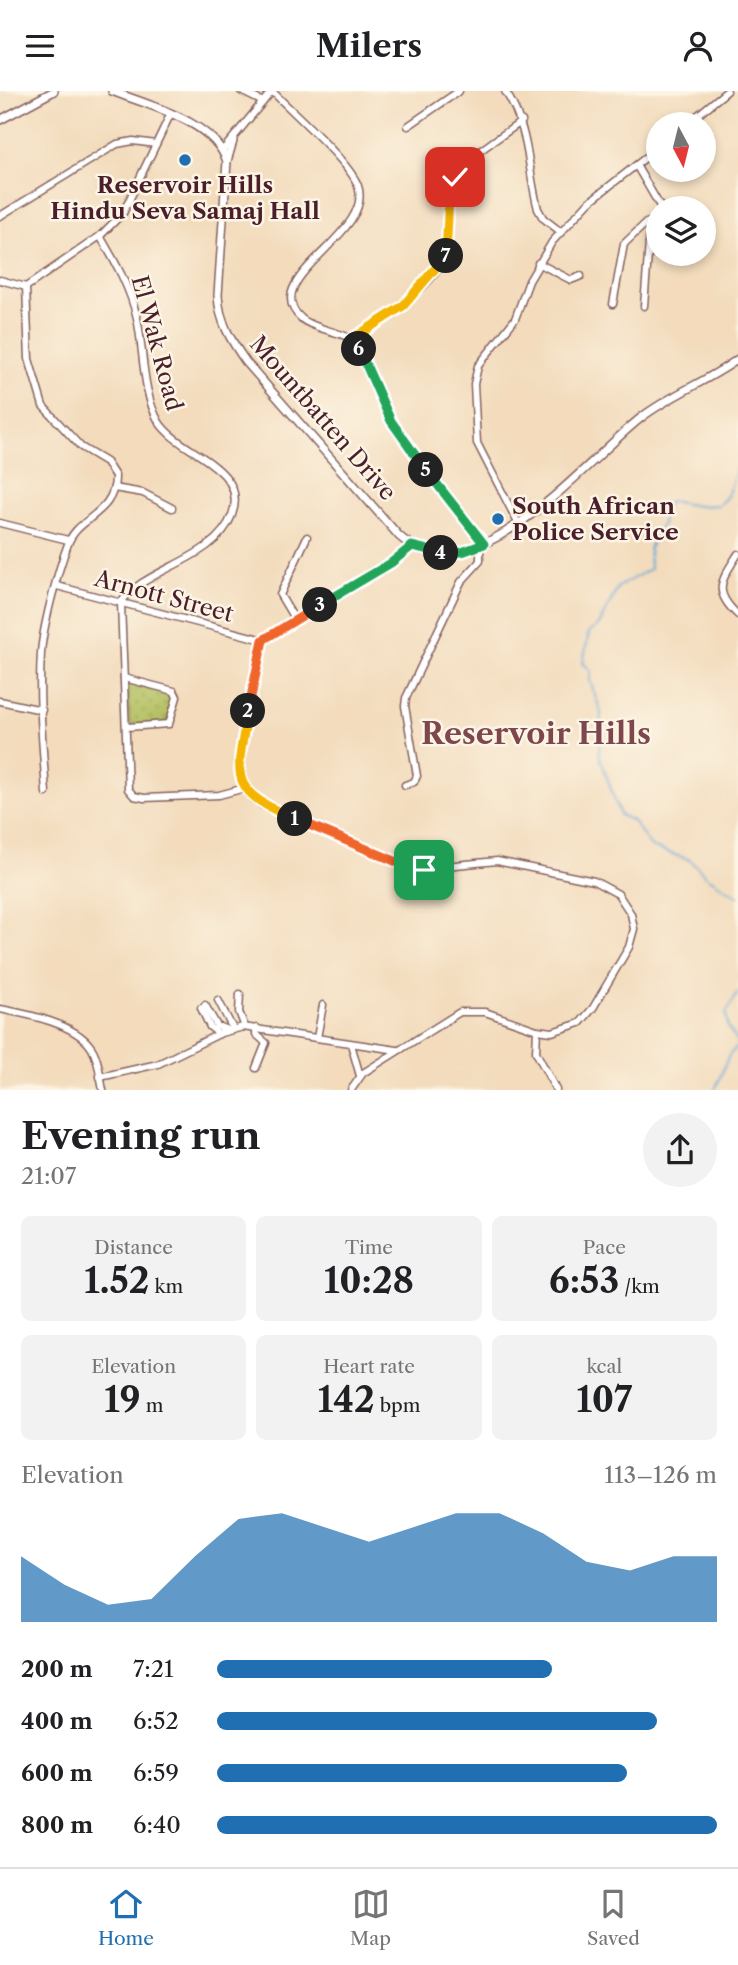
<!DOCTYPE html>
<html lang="en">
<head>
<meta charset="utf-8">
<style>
	:root { --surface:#fff; --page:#f2f2f2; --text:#202124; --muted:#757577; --line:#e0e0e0; --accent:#1f6fb2 }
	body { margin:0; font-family:"Libre Caslon Text",serif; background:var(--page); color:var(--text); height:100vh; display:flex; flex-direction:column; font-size:26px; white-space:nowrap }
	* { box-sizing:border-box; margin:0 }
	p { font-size:23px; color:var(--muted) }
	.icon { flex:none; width:38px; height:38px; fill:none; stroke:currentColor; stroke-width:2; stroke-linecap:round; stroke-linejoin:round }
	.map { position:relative; height:999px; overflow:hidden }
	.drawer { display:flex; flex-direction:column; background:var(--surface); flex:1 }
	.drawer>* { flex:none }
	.needle { width:46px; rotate:173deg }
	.tools { position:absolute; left:646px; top:21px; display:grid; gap:14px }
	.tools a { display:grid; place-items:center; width:70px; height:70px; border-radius:50%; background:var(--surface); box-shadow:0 4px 10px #0003; font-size:35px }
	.pin { position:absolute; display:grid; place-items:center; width:60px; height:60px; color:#fff; margin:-30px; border-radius:14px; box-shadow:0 4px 10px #0006 }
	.km { position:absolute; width:35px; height:35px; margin:-18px; border-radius:50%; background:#222; color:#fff; font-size:19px; line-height:35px; text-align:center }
	.round { display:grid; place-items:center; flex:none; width:74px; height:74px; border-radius:37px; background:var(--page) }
	.overview { display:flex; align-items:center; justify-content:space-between; height:119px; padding:0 21px }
	h1 { font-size:38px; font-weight:700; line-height:52px }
	.metrics { display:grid; grid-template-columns:repeat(3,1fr); gap:10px; height:119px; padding:7px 21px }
	.metrics div { display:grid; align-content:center; border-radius:10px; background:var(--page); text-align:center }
	.metrics b { font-size:35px; font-weight:700 }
	.metrics small { font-size:19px; font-weight:400 }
	.metrics p { font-size:19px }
	.chart { height:196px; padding:14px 21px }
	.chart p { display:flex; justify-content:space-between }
	.chart svg { width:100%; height:126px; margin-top:7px; fill:var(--accent); opacity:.7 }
	ul { padding:0 21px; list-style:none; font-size:23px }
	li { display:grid; grid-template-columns:112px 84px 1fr; align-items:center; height:52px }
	li i { height:18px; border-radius:9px; background:var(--accent) }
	header { display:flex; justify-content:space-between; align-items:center; height:91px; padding:0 21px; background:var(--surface); font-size:32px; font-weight:700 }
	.menu { display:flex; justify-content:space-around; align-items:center; height:98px; border-top:2px solid var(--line); background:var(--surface); font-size:19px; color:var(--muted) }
	.menu a { display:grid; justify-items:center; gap:4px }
	.menu .current { color:var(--accent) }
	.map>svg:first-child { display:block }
</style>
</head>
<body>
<header><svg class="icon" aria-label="menu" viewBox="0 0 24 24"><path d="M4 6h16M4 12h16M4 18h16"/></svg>Milers<svg class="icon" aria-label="person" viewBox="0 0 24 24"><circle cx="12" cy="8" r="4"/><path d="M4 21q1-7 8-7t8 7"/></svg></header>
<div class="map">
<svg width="738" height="999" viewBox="0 0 738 999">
	<defs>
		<pattern id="park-dots" width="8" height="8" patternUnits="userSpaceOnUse" patternTransform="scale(1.75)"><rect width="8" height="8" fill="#b5c163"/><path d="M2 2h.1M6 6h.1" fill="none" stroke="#9da556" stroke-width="1.8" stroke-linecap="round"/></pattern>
	</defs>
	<rect width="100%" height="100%" fill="#fcf5e5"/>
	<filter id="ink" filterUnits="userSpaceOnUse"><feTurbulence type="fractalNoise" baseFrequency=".0143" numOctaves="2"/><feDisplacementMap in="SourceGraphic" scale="14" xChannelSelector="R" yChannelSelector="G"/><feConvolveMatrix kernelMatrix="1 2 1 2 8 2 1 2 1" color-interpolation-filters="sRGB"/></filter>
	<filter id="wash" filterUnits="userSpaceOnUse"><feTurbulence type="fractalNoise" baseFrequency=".00686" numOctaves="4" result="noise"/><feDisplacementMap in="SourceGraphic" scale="28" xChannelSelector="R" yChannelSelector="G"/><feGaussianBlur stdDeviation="1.57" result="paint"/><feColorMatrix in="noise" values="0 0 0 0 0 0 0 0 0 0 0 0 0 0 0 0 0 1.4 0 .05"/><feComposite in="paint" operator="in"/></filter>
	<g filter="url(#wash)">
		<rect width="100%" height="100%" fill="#f3dbbc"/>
		<polygon fill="url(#park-dots)" stroke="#807047" stroke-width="2" points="132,592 173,602 175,605 167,632 134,634 129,631 127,593"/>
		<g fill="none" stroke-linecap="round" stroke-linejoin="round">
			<g stroke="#5ca6d4" stroke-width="2">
				<polyline points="738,375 727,405 719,414 698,415 670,410 666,414 662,433 649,457 650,478 618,496 599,534 589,541 583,572 591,580 590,590 601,621 599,663 620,724 633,730 651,756 690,769 706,785 738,805"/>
				<polyline points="738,901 726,922 728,936 738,952"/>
				<polyline points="715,999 729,964 738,955"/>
			</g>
		</g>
	</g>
	<g filter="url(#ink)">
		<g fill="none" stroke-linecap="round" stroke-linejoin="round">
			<g stroke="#85615e" stroke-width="9">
				<g id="minor">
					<polyline points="241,0 263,11"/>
					<path d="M272,0C292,21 350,71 358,95C375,144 255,188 302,228C314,238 337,240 352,248L395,338L484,453"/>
					<path d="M505,0C530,38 527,76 538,118L543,127L561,141"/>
					<polyline points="687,33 727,0"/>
					<polyline points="408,35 459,0"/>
					<polyline points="223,59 272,0"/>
					<polyline points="636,74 661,117"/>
					<polyline points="0,125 117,53 133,50 156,53"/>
					<path d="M100,145C116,172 130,197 137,227C144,260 142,302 159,331C178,362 250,376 232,424C215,470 143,477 121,512L128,698L134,705L144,707L219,704L245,697"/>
					<polyline points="538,172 571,189 581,185"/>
					<polyline points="0,189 26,196"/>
					<polyline points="613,213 624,153 646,132 653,130"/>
					<polyline points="644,215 650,139 658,126"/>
					<path d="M352,248C380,229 446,190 448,153C449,134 443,106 453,89C466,65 500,47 522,30"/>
					<polyline points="114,397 143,402 172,417"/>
					<polyline points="0,432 68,449"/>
					<polyline points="518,432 477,352 474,293 478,275 515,228 529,190 552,151 589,111 658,57"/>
					<path d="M738,463C721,490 712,500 738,524"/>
					<polyline points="57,495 263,549"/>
					<polyline points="295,529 280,504 307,446"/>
					<polyline points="124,587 174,600 177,606 169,633 127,636"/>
					<polyline points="0,610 42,619"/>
					<polyline points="405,694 414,691 417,685 405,615 406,607 461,491 480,470 480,455"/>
					<path d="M46,702C43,656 38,608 41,562C43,535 58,479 68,453C77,426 116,423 115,385L106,371L81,356L43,315L29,268L26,196L100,145L123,122L170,24"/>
					<polyline points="240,903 239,921 245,936"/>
					<polyline points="218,909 233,938"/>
					<polyline points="205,914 217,935 228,939"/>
					<polyline points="201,917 210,936 219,943"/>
					<path d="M0,918C26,923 75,932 91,956C99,968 100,986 103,999"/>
					<polyline points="537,939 536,961 556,999"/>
					<polyline points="317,947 323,914"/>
					<polyline points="351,953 360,985"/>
					<polyline points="256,977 266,952 256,943 257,937"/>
					<polyline points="100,986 158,973 221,942 243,936 397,959"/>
					<path d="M351,999L363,982L460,921H485L537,939L552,941L580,932L593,917L629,856L634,838L631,823L618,803L594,790L497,770L414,778L262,714C246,703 240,690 239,671L263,549L391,472L412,455"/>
				</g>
			</g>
			<g stroke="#85615e" stroke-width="10">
				<g id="major">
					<path d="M112,0C149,15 212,29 227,70L218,204C219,230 231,250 246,271L399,445C474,511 587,368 642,326C672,303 708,290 738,268"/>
					<polyline points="0,29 54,0"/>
					<polyline points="227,70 233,50"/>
				</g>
			</g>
			<use href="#minor" stroke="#fff" stroke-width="6"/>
			<use href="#major" stroke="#fff" stroke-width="7"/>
		</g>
	</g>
	<g fill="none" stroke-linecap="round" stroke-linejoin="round" filter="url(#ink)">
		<g stroke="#fff" stroke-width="14">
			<polyline id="split-1" points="295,728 409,776 424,779"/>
		</g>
		<g stroke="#fff" stroke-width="14">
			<path id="split-2" d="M248,620C236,686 227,699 295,728"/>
		</g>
		<g stroke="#fff" stroke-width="14">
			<polyline id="split-3" points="248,620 263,549 320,514"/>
		</g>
		<g stroke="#fff" stroke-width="14">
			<polyline id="split-4" points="320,514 391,472 412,455 441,462"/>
		</g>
		<g stroke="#fff" stroke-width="14">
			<polyline id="split-5" points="426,379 484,453 462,461 441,462"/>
		</g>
		<g stroke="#fff" stroke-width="14">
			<polyline id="split-6" points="359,258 391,330 426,379"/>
		</g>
		<g stroke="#fff" stroke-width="14">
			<polyline id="split-7" points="359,258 352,248 403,215 446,165"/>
		</g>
		<g stroke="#fff" stroke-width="14">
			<polyline id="split-8" points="446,165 449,105 455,86"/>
		</g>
		<use href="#split-1" stroke="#f0652b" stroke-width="9"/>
		<use href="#split-2" stroke="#f5b400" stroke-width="9"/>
		<use href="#split-3" stroke="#f0652b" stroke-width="9"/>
		<use href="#split-4" stroke="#22a559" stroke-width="9"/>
		<use href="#split-5" stroke="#22a559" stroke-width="9"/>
		<use href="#split-6" stroke="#22a559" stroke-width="9"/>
		<use href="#split-7" stroke="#f5b400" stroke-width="9"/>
		<use href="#split-8" stroke="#f5b400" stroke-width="9"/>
	</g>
	<g fill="#1f6fb2" stroke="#fcf5e5" stroke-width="2.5">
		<circle cx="185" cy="69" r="7"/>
		<circle cx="498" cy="428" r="7"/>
	</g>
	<g text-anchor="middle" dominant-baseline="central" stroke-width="5" stroke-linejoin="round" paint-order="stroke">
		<g font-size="23" font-weight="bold" fill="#4a1f2b" stroke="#fcf5e5">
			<text x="185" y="94">Reservoir Hills<tspan x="185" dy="26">Hindu Seva Samaj Hall</tspan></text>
			<text x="512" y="415" text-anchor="start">South African<tspan x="512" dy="26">Police Service</tspan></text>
		</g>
		<g font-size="23" fill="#4a1f2b" stroke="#fcf5e5">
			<text transform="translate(157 252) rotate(75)">El Wak Road</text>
			<text transform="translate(323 327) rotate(49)">Mountbatten Drive</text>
			<text transform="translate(164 505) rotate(15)">Arnott Street</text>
		</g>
		<g font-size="30" font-weight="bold" fill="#7e464d" stroke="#fcf5e5">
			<text x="536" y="642">Reservoir Hills</text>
		</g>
	</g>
</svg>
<div class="tools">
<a><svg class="needle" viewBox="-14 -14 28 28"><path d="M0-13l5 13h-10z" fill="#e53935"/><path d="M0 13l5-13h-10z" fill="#757577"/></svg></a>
<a><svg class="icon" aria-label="layers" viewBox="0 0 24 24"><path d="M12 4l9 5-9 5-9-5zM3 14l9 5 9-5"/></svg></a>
</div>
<div class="pin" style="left:424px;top:779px;background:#1e9e55"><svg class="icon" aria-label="arrive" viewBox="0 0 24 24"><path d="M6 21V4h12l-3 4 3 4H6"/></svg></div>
<div class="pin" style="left:455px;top:86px;background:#d93025"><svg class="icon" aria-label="check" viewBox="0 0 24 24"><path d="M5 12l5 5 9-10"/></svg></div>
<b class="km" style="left:295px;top:728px">1</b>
<b class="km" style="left:248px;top:620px">2</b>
<b class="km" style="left:320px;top:514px">3</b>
<b class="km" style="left:441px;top:462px">4</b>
<b class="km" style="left:426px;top:379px">5</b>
<b class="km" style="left:359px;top:258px">6</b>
<b class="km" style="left:446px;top:165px">7</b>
</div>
<section class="drawer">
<div class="overview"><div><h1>Evening run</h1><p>21:07</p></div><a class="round"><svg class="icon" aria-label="share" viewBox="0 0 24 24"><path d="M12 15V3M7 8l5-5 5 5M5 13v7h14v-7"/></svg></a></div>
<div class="metrics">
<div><p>Distance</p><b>1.52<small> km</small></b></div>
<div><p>Time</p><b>10:28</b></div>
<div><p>Pace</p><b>6:53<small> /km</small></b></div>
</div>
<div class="metrics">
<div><p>Elevation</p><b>19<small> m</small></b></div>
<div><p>Heart rate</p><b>142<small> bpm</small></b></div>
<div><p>kcal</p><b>107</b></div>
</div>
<div class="chart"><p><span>Elevation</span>113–126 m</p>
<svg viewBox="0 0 160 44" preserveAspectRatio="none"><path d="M0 44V21L10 31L20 38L30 36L40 21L50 8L60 6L70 11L80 16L90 11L100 6L110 6L120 13L130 23L140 26L150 21L160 21V44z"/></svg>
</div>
<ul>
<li><b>200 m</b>7:21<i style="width:67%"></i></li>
<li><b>400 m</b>6:52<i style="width:88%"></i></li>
<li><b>600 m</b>6:59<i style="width:82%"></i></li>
<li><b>800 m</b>6:40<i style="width:100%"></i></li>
</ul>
</section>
<nav class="menu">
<a class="current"><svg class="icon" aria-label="home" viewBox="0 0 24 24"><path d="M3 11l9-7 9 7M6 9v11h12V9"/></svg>Home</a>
<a><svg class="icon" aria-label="map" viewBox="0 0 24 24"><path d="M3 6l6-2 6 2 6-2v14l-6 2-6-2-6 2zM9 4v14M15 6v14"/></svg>Map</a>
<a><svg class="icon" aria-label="saved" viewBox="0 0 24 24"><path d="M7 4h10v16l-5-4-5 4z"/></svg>Saved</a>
</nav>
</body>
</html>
